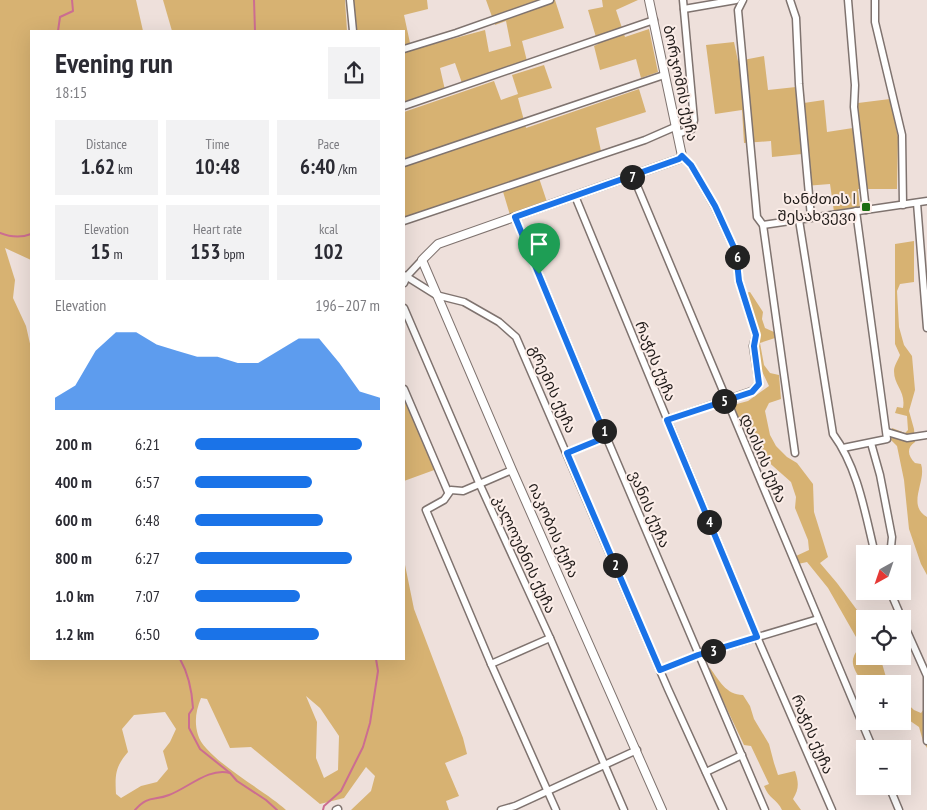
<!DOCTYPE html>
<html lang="en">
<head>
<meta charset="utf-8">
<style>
	:root { --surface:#fff; --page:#f2f2f3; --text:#2b2b33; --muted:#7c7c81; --accent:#1a73e8 }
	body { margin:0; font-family:"PT Sans Narrow","Noto Sans Georgian",sans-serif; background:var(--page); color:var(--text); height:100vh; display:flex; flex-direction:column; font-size:19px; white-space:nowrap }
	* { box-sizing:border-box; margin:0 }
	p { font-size:16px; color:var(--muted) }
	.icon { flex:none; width:28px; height:28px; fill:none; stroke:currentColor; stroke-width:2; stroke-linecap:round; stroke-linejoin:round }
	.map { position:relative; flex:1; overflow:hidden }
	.details { position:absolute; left:30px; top:30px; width:375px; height:630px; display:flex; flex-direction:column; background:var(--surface); border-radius:0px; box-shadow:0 5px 20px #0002 }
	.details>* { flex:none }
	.needle { width:32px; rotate:220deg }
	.controls { position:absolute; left:856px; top:545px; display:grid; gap:10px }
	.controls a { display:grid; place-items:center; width:55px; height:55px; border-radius:0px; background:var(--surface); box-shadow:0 5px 20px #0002; font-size:25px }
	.pin { position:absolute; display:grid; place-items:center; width:42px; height:42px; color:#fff; margin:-51px -21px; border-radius:50% 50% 50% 0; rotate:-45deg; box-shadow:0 0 5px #0007 }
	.pin .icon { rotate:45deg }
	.km { position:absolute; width:25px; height:25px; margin:-12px; border-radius:50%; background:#222; color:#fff; font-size:14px; line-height:25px; text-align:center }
	.round { display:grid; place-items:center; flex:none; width:52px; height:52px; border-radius:0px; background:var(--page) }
	.overview { display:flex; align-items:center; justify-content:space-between; height:85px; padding:0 25px }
	h1 { font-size:28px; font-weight:600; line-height:38px }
	.figures { display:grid; grid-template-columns:repeat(3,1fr); gap:8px; height:85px; padding:5px 25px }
	.figures div { display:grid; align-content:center; border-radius:0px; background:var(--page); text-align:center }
	.figures b { font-size:21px; font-weight:600 }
	.figures small { font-size:14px; font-weight:400 }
	.figures p { font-size:14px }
	.chart { height:140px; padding:10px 25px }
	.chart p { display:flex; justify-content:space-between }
	.chart svg { width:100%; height:90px; margin-top:5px; fill:var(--accent); opacity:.7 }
	ul { padding:0 25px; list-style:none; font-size:16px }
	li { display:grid; grid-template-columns:80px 60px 1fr; align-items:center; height:38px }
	li i { height:12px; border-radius:6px; background:var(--accent) }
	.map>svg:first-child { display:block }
</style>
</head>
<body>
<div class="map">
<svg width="927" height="810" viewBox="0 0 927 810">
	<rect width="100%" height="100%" fill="#eee0db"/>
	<g fill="#d7b272" fill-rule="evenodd">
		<path d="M0,0H136L143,31H31V260L5,248L15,280L13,298L26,326L31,348V659H404V560L414,609L463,738L467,754L445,763L459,796L446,801L449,810H351L371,791L375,776L366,767L344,798L320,804L251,747L230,748L207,699L201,698C196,710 194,722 198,735C204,758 267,792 286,810H0ZM306,696L320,708L339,736L338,770L324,778L316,758L317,722ZM165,712L176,729L170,742L163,751L168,769L157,782L141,786L121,798L116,794C115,775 115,767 128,752L122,729L134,715Z"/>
		<polygon points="163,0 345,0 347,31 172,31"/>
		<polygon points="353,0 427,0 428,9 404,15 410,43 404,45 404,31 357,31"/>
		<polygon points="486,0 555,0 564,28 522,41 527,61 462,83 455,63 440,68 445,90 404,103 404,52 485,30 489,52 511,46 506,21 495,25"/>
		<polygon points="602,0 638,0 616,10 625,37 649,29 658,72 641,78 636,59 600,70 594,46 598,44 588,10 603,7"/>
		<polygon points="734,42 738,61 764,56 768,90 796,87 797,104 824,100 827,132 853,128 850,104 890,99 898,137 897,189 858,189 860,208 834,212 830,184 805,186 802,154 772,157 771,141 744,143 742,110 715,114 706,45"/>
		<polygon points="544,65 552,88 518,98 526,128 639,89 646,112 596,128 601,151 537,172 547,202 510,215 501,185 404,219 404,112 494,81 501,100 518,94 512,75"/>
		<path d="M914,241V282L900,284L897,291L899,327L904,345L912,356L915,390L909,411L914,429L915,442C906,448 908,456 915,463L921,464C927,481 906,505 927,517V575L921,564L909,529L904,480L897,446L891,440L892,428L905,433L908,430L907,416L895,413L897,407L903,408C906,391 894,386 894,371C894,366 898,360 900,355L895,344V244Z"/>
		<path d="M750,292L763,312L762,319L765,328L774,332L775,338L760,343L764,365L770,373L779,375L781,399L769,403L765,411L770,435L776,446L787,457L797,463L813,484L814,512L828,557L820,563L837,583L857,610L865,631V656H878C884,664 884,675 889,684H869L861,681C857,673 850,665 854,656C856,651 859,650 860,644L828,588L807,562L798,564L796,556L809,550L808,540L795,508L796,497L791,482L765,459L759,441L748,427L740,421L733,405L748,401L769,386L759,365L756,344L759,335L745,293Z"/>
		<polygon points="404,393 437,469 404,481"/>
		<path d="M707,667L710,668C719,680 726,695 743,695L750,706L754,719L769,744L774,763L778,775L795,771C799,783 799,789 793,799L801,810H782C777,799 769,799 764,786L769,784L751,746L744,745Z"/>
		<polygon points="902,699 914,710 921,713 927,705 927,748 923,741 919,727 903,716"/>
	</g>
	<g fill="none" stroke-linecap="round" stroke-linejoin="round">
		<g stroke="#cc6d91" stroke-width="2">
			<polyline points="254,0 255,31"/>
			<polyline points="58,31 60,17 73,11 72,0"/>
			<path d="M0,233C10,237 21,238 31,234"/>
			<path d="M180,659C188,673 192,692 193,708L189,714V728L200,749L230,773L237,781L266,800L277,810"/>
			<path d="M135,810C148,795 154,801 169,795C188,788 209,767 230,773"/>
			<polyline points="323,810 324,806 341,791 363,747 370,723 378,671 376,659"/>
		</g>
		<g stroke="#7f736f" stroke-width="9">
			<g id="minor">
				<polyline points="350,0 353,31"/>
				<polyline points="743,0 738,10 757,217 763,225 795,453"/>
				<polyline points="790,0 796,18 799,84 811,217"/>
				<polyline points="848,0 855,85 854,107 866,210"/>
				<polyline points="875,0 875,22 902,135 903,205"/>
				<polyline points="684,9 736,0"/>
				<polyline points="404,49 456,33 550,0"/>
				<polyline points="404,106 654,20"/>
				<polyline points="678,134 692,129 694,120 683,0"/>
				<polyline points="404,163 664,75"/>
				<polyline points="633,176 873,749"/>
				<polyline points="575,196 757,637 832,810"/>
				<polyline points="917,203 927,328"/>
				<polyline points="515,217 608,441 765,810"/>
				<path d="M799,220L833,434C858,468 865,513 875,554"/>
				<polyline points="404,221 645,140 677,126"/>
				<polyline points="763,225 927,201"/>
				<polyline points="404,275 436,295 464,302 499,322 516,337 668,689 723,810"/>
				<polyline points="404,283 407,276 422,260"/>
				<polyline points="404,308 480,485 550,638 624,810"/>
				<polyline points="404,389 448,492"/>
				<polyline points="667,420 752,391 759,384 753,346 756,335 739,281 736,252 715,207 691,165 682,156"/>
				<polyline points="887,432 907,438 927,435"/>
				<polyline points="871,443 880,475 892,537 891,547 882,554"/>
				<polyline points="843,448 887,439 856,211"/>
				<polyline points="567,453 606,437"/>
				<polyline points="512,470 463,491 451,490 444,500 426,510 491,664 556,810"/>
				<polyline points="890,591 902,619"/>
				<polyline points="902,620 927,676 927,741"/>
				<polyline points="491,664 550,638"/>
				<polyline points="660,670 698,655 818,619"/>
				<polyline points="706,772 742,755"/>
				<polyline points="889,786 899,810"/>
				<polyline points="336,810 338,809"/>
				<polyline points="501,810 515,806 637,750"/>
			</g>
		</g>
		<g stroke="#7f736f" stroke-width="10">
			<polyline id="tertiary" points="649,0 682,156 679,159 438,244 422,260 512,470 662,810"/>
		</g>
		<use href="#minor" stroke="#fff" stroke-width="6"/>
		<use href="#tertiary" stroke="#fff" stroke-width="8"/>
	</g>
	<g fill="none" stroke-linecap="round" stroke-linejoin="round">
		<g stroke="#fff" stroke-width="10">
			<polygon id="route" points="682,156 691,165 715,206 736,252 739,281 756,335 754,346 759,384 752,392 667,420 757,637 698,655 660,670 567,453 606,437 515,217 679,159"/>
		</g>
		<use href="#route" stroke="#1a73e8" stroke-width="6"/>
	</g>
	<rect fill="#1c6d12" stroke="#fbede8" stroke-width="2" x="861" y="202" width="10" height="10" rx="2.5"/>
	<g text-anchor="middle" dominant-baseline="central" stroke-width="4" stroke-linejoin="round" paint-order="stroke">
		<g font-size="15" fill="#211c1a" stroke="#fbede8">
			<text transform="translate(681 83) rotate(78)">ბორჯომის ქუჩა</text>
			<text transform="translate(656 361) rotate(68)">რაჭის ქუჩა</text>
			<text transform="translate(553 389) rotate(66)">გრემის ქუჩა</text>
			<text transform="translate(764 458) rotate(67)">დაისის ქუჩა</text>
			<text transform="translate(650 509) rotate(67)">ვანის ქუჩა</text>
			<text transform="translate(554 530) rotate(66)">იაკობის ქუჩა</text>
			<text transform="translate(525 554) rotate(65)">კალოუბნის ქუჩა</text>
			<text transform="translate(813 734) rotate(67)">რაჭის ქუჩა</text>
		</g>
		<g font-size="15" fill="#211c1a" stroke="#fbede8" text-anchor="end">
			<text x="856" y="198">ხანძთის I<tspan x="856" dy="17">შესახვევი</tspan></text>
		</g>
	</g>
</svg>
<div class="controls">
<a><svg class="needle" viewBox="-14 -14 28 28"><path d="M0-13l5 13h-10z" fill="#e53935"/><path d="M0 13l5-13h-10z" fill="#7c7c81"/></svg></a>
<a><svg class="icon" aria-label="locate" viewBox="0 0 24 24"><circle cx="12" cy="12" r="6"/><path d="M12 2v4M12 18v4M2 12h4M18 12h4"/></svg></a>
<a>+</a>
<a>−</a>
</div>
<div class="pin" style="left:539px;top:274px;background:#1e9e55"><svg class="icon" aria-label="arrive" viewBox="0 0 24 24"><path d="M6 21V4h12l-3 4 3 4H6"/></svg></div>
<b class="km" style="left:604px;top:431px">1</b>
<b class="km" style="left:615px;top:565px">2</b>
<b class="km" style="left:713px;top:651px">3</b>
<b class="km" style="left:709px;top:522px">4</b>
<b class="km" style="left:724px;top:401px">5</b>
<b class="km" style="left:737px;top:257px">6</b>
<b class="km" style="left:632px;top:177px">7</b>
<section class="details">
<div class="overview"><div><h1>Evening run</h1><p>18:15</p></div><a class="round"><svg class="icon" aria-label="share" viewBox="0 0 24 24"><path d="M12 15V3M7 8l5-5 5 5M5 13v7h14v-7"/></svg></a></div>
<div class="figures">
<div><p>Distance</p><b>1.62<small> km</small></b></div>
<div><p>Time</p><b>10:48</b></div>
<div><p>Pace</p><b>6:40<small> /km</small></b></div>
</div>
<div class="figures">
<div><p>Elevation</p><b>15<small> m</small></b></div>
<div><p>Heart rate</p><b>153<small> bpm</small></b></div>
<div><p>kcal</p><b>102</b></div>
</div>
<div class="chart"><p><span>Elevation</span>196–207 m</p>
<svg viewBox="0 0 160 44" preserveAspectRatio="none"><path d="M0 44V38L10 32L20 15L30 6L40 6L50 12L60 15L70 18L80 18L90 21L100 21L110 15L120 9L130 9L140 21L150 35L160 38V44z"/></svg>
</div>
<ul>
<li><b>200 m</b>6:21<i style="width:90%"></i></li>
<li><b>400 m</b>6:57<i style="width:63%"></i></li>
<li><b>600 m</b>6:48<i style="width:69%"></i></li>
<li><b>800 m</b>6:27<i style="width:85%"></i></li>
<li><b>1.0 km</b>7:07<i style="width:57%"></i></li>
<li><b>1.2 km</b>6:50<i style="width:67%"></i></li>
</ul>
</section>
</div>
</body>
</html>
